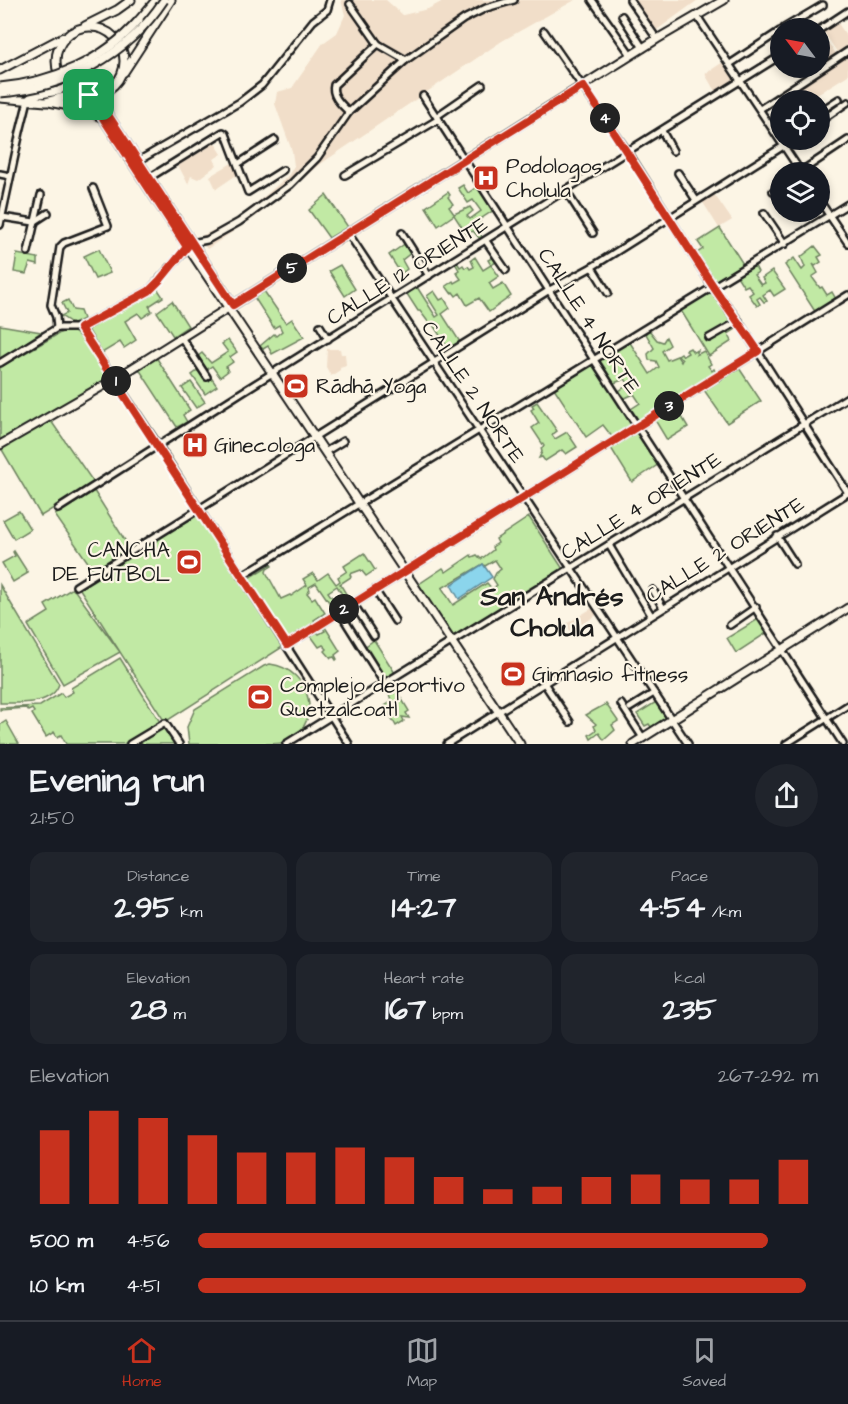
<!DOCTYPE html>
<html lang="en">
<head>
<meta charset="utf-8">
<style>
	:root { --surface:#171b24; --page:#20242c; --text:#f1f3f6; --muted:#9ea1a6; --line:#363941; --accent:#c8321e }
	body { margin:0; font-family:"Architects Daughter",sans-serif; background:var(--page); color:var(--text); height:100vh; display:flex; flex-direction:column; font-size:22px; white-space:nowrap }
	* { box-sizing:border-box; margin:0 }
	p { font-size:20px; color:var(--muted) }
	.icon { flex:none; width:33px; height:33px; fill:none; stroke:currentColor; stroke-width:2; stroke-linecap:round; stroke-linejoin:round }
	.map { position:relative; height:744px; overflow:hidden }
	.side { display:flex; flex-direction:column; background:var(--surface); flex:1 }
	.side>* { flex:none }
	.needle { width:39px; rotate:302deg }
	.controls { position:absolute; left:770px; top:18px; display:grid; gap:12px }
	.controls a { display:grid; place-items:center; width:60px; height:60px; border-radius:50%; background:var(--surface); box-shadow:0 3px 9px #0003; font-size:30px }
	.pin { position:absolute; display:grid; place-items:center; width:51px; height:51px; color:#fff; margin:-26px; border-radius:12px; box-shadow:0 3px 9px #0006 }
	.km { position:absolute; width:30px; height:30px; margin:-15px; border-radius:50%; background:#222; color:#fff; font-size:16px; line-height:30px; text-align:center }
	.round { display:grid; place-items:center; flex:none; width:63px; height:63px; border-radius:32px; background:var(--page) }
	.summary { display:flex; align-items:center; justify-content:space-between; height:102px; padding:0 30px }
	h1 { font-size:33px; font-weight:800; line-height:45px }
	.metrics { display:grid; grid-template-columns:repeat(3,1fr); gap:9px; height:102px; padding:6px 30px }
	.metrics div { display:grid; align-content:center; border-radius:15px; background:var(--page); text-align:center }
	.metrics b { font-size:30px; font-weight:800 }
	.metrics small { font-size:16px; font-weight:400 }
	.metrics p { font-size:16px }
	.chart { height:168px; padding:12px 30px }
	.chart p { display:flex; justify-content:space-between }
	.chart svg { width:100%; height:108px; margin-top:6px; stroke:var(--accent); stroke-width:6 }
	ul { padding:0 30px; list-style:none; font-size:20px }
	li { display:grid; grid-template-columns:96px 72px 1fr; align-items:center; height:45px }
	li i { height:15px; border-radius:8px; background:var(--accent) }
	.menu { display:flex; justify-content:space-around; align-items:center; height:84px; border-top:2px solid var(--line); background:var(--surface); font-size:16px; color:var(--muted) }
	.menu a { display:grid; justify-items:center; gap:3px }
	.menu .active { color:var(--accent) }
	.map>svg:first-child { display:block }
</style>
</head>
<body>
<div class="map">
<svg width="848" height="744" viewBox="0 0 848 744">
	<rect width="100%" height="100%" fill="#fcf5e5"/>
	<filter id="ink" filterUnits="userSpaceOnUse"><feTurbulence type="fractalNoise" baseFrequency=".0167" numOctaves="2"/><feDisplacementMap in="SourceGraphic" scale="12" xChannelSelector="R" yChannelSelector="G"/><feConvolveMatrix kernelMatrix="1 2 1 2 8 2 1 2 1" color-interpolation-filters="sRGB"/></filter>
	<g filter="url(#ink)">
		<g fill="#f1dec9">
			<polygon points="341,0 386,0 403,15 428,9 445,0 575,0 502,41 322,163 259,214 207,249 199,237 238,219 288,176 294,166 292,151 275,104 277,92 292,88 323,43 337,33 345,15"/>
			<polygon points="632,0 698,0 654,32"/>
			<polygon points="837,22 848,38 848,50 839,55 823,31"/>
			<polygon points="829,44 838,56 809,77 804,68 819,68 819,51"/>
			<polygon points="848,55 848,75 808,100 800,88"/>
			<polygon points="723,62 737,80 716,93 705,74"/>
			<polygon points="215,143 222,154 214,159 217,165 198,179 191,176 188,184 178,165"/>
			<polygon points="232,163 238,174 216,189 210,176"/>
			<polygon points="714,194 732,220 719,228 702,201"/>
			<polygon points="327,349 340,349 341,354 345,354 346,365 340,367 340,370 331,376 326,367"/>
			<polygon points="594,607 598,614 571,632 566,624"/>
		</g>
		<g fill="#c1e9a4" stroke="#6e8260" stroke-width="1.5" fill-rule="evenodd">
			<polygon points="463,185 468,193 478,186 494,210 479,220 482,226 477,230 482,237 480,239 473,231 467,235 454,215 438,226 426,207 448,192 450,195 448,197 453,204 449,207 454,214 470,207 473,211 467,216 470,219 481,211 473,200 468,203 458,188"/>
			<polygon points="326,195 348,227 329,238 309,210"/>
			<polygon points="720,228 743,264 715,281 697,253 703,249 698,242"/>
			<polygon points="406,243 412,252 402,260 407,269 401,274 389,255"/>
			<polygon points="815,246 822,255 818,257 821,262 815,266 813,264 818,273 812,277 820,288 822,287 827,295 832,292 837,301 816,313 785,265 794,258 802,270 805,267 801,257"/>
			<polygon points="99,249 110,273 95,279 84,256"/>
			<polygon points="17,254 38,258 38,265 30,263 26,274 14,272"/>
			<polygon points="495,256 498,261 491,265 499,276 489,283 493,289 503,283 511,296 489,312 479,298 467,305 460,293 456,296 453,292 451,293 446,286 453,281 454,283 461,279 456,272 459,270 455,263 457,262 460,267 463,265 465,268 468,266 470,269 474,267 471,260 475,257 483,270 491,265 488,260"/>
			<polygon points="340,265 355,289 345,296 329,271"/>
			<polygon points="755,266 758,272 754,275 761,285 765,283 762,278 772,271 785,289 774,296 770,290 763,295 767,301 764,302 760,297 757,299 760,304 757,306 749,295 753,292 748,285 744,287 737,276"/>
			<polygon points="417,287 436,317 439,315 427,296 434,291 440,300 444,298 450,308 442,314 460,342 449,349 431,322 429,323 420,311 418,311 407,294"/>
			<polygon points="157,288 163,297 149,306 152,311 142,318 138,313 125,321 136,340 124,348 120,342 102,353 87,328 144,293 146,296"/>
			<polygon points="711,290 736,329 728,334 732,341 709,356 680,309"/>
			<polygon points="264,291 286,323 292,319 304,337 272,354 268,346 263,349 260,346 274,334 276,336 282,331 279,325 274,328 254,297"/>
			<polygon points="68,300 73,310 80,311 83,319 73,324 61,316 67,313 62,303"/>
			<polygon points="172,301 188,326 173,336 157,312"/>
			<polygon points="0,325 41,332 0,360"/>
			<path d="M70,329C89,341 97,360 109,379L0,442V367L60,333Z"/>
			<polygon points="649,330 657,340 663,342 666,337 670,345 662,351 667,360 677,356 681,362 682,360 678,355 681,353 683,356 688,353 686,350 690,348 693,352 698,350 696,355 704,351 711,364 708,366 712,371 714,369 716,373 640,422 631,409 640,403 634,394 625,398 619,391 629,384 625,379 614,383 599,359 629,341 650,374 659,367 656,361 649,360 648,354 654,348 645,332"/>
			<polygon points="228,340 237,352 230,357 233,362 226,367 228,371 220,377 212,366 206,370 197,357 202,353 211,363 228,352 222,344"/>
			<polygon points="156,357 190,410 183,415 187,422 177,427 139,369"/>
			<polygon points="593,363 633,425 613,438 603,425 586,437 554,388"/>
			<polygon points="739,368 761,401 727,423 704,390"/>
			<polygon points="200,369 207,378 210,376 217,386 205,394 192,375"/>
			<polygon points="191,382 205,402 196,408 182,388"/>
			<polygon points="537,402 557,431 552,435 555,439 567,432 577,447 566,454 562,450 545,461 542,457 539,458 542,452 541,448 544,446 532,428 539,423 531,410 534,408 532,405"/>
			<polygon points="676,407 688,427 667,440 655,420"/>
			<polygon points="51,421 94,483 41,516 1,448"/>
			<polygon points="638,430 659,464 632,482 611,448"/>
			<polygon points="94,491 131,550 94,571 55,515"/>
			<polygon points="19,511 30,529 14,539 3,520"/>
			<polygon points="198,515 284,646 165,722 120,652 63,684 28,625 49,612 45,605 73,588 120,652 78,586"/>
			<path d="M529,517L563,569L454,638L416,586L443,568L446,572L471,555L472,557L477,555L481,559L493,550L492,547L498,543L496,539ZM495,560L501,569L496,573L493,579L497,585L492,589L487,583L453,605L442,588L483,564L485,566Z"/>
			<polygon points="14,551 28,573 13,582 2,563 15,556 13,552"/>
			<polygon points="364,553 375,570 366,576 361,570 350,574 351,577 340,584 348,597 345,599 337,586 328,592 333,599 337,596 341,603 333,608 316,583 309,587 310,590 307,593 312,599 315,597 325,613 314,620 316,624 288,642 247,579 271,564 272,566 267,569 266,572 281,599 290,595 291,596 307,585 303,579 313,573 318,580 328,573 336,584 340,581 338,577 347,571 344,566"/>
			<path d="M0,585L59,684C52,706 18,703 0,703Z"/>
			<polygon points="760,618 768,632 736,653 727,638"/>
			<polygon points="325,627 340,651 335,655 337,659 336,660 334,657 331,658 325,651 327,649 323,645 319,647 311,636 317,632 319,634 325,631 323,628"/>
			<polygon points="374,640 395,673 383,680 363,648"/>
			<polygon points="120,658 160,722 124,744 66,744 61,735 57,737 54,732 46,737 32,714 34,712 32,709 28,711 26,708 0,710 0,708 40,706 61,693 64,697 73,692 71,688"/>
			<path d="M270,664C312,669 326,727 282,743C276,744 266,744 259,744C236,744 212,744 189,744L187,727L195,709L264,666Z"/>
			<polygon points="395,688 409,711 406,713 409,718 402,717 404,721 396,726 385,706 392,701 388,693"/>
			<polygon points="656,702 667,718 651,727 649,724 645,726 637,714"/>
			<polygon points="606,704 618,721 612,725 615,730 604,740 599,733 591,739 589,735 596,730 594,726 596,724 586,715"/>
			<polygon points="6,721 19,744 0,744 0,725"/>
			<polygon points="164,725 176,744 133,744"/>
		</g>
		<polygon fill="#8bd5ec" stroke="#5f8b99" stroke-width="1.5" points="483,564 492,577 459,599 451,585"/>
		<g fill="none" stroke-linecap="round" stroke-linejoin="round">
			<g stroke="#1c1c1c" stroke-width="10">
				<g id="minor">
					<polyline points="592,0 631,55"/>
					<polyline points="630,0 657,39"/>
					<polyline points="350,4 378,44 406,60"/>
					<polyline points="622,16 643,48"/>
					<polyline points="697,16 801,172"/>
					<polyline points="784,28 823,5"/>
					<polyline points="819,30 848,11"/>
					<polyline points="544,31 628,152 713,287 737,319 848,493"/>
					<polyline points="730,64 780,31"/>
					<polyline points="423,96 843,744"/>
					<polyline points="760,109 848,51"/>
					<path d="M349,112C342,105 331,96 334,85L378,44"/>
					<polyline points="819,112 839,99"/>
					<polyline points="437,116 482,85"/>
					<polyline points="819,122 848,102"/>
					<polyline points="662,131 673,151"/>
					<polyline points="138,161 240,102 262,85 313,21 327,10 330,0"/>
					<polyline points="238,164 275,140"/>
					<polyline points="800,172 848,140"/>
					<polyline points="678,173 696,200"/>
					<polyline points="0,174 10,176"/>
					<polyline points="345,175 439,119"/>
					<polyline points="149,178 223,132 226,134 248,192 283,170"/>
					<polyline points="566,191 593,233"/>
					<polyline points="773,191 780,186"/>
					<polyline points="819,200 848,243"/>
					<polyline points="764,213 785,244"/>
					<polyline points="2,217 34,222 48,213"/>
					<polyline points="0,225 20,132 28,100"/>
					<polyline points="348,233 688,744"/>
					<polyline points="402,233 429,276"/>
					<polyline points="486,241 506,270"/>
					<polyline points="28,252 41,195"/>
					<polyline points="592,267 608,293"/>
					<polyline points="320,326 328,339"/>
					<polyline points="57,328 56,317 51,305 60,247 64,243 108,226 93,188"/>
					<polyline points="80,328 158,445 349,744"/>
					<polyline points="181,337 207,377"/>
					<polyline points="709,338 739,321"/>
					<polyline points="0,363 57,328 80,328 149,291 192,243 207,240 239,222 290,185 317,158 349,112 406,60 464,19 486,8 514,0"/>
					<polyline points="325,452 343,441"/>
					<polyline points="58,509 242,392 780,56"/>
					<polyline points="777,536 795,564"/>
					<polyline points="609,545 651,615"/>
					<polyline points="241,576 848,204"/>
					<polyline points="76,586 548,291 592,267 793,140"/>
					<polyline points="375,590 395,621"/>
					<polyline points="653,590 663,608"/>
					<polyline points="353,603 374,636"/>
					<polyline points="342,616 384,683"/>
					<polyline points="730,625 756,607"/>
					<polyline points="287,645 848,295"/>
					<polyline points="544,683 570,722"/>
					<polyline points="621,704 643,738"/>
					<polyline points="630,708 654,693"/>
					<polyline points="130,744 165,723 179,744"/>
					<polyline points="286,744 848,397"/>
					<polyline points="447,744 848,493"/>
					<polyline points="786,744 848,705"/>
				</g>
			</g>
			<g stroke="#1c1c1c" stroke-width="11">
				<g id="major">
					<polyline points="139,20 156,0"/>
					<polyline points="85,26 117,10 131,0"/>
					<circle cx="90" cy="61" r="34"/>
					<polyline points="0,70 63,37"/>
					<polyline points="124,72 171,0"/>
					<polyline points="108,90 104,102 108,115 233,305"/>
					<polyline points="89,95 99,107 103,118 155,198 520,744"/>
					<polyline points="0,98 46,102 79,93"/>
					<polyline points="28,100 34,95 59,91 63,87 63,82"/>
					<polyline points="49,102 84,109 103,118"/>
					<polyline points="0,445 115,379 657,39 724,0"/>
					<polyline points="633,744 848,608"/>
				</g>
			</g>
			<use href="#minor" stroke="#fcf5e5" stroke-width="5"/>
			<use href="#major" stroke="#fcf5e5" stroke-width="7"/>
			<g stroke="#1c1c1c" stroke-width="11" stroke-linecap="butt">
				<g id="major-bridge">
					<path d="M0,87C53,82 103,61 139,20"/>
					<path d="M0,93C66,88 127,56 164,0"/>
				</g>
			</g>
			<use href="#major-bridge" stroke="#fcf5e5" stroke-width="7"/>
		</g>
	</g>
	<g fill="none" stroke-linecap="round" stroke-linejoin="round" filter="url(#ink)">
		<g stroke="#fff" stroke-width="12">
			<path id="route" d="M583,86C627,151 668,217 711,283C726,306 743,328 758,351L287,645L80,328L149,291L160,280L187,247L103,118L99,107L89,95L108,90L104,102L108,115L233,305Z"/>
		</g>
		<use href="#route" stroke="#c8321e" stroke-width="8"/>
	</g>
	<defs>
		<g id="hospital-square" transform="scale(1.35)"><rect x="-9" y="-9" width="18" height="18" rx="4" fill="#c8321e" stroke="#fcf5e5"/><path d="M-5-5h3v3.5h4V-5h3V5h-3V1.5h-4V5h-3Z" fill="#fff"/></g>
		<g id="stadium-square" transform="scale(1.35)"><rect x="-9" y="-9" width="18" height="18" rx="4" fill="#c8321e" stroke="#fcf5e5"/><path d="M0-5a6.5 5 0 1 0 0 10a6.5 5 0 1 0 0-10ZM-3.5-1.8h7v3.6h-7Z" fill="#fff"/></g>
	</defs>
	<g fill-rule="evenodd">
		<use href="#hospital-square" x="486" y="178"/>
		<use href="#stadium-square" x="296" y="386"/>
		<use href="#hospital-square" x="195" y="445"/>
		<use href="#stadium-square" x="189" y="562"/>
		<use href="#stadium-square" x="513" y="674"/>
		<use href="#stadium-square" x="260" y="697"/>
	</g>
	<g text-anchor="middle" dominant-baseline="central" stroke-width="4.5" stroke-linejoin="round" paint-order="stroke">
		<g font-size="21" fill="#1c1c1c" stroke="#fcf5e5" text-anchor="start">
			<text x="506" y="166">Podologos<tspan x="506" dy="24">Cholula</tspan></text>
			<text x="316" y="386">Rādhā Yoga</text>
			<text x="214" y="445">Ginecologa</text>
			<text x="170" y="550" text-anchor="end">CANCHA<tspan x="170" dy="24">DE FUTBOL</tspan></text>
			<text x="532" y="674">Gimnasio fitness</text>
			<text x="280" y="685">Complejo deportivo<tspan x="280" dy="24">Quetzalcoatl</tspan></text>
		</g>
		<g font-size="21" fill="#1c1c1c" stroke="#fcf5e5">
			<text transform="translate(407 271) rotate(-32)">CALLE 12 ORIENTE</text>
			<text transform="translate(589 321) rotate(57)">CALLE 4 NORTE</text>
			<text transform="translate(473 392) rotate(56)">CALLE 2 NORTE</text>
			<text transform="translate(641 506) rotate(-32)">CALLE 4 ORIENTE</text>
			<text transform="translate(725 550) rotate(-32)">CALLE 2 ORIENTE</text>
		</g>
		<g font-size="27" font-weight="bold" fill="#1c1c1c" stroke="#fcf5e5">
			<text x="552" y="597">San Andrés<tspan x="552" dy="31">Cholula</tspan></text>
		</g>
	</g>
</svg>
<div class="controls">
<a><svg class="needle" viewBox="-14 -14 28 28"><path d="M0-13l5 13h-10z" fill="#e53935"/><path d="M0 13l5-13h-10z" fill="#9ea1a6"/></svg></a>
<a><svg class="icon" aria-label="locate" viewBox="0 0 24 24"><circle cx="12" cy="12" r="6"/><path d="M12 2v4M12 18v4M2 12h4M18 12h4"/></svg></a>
<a><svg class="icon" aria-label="layers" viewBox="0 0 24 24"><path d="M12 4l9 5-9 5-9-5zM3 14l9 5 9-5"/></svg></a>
</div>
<div class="pin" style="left:89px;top:95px;background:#1e9e55"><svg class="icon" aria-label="arrive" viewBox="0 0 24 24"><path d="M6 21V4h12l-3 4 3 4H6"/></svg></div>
<b class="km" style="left:116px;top:381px">1</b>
<b class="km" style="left:344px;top:609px">2</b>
<b class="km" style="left:669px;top:406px">3</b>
<b class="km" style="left:605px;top:118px">4</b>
<b class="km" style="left:292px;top:268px">5</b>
</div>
<section class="side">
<div class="summary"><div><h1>Evening run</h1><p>21:50</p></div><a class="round"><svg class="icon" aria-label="share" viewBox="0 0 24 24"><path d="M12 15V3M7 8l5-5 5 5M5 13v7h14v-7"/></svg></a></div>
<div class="metrics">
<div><p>Distance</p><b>2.95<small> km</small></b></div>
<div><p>Time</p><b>14:27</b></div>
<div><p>Pace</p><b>4:54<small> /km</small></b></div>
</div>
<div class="metrics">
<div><p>Elevation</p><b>28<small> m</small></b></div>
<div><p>Heart rate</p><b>167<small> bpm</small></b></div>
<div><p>kcal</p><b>235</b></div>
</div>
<div class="chart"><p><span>Elevation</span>267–292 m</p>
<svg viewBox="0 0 160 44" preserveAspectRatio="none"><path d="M5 44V14M15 44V6M25 44V9M35 44V16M45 44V23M55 44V23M65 44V21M75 44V25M85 44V33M95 44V38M105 44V37M115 44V33M125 44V32M135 44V34M145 44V34M155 44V26"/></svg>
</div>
<ul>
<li><b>500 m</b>4:56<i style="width:92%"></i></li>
<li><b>1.0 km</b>4:51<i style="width:98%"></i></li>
</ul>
</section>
<nav class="menu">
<a class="active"><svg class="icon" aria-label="home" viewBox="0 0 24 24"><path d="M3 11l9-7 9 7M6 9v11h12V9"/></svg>Home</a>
<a><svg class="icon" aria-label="map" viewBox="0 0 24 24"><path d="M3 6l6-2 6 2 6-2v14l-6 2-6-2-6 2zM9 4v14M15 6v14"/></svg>Map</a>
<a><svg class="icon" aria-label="saved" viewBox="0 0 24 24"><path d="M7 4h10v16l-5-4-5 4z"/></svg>Saved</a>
</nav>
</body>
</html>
